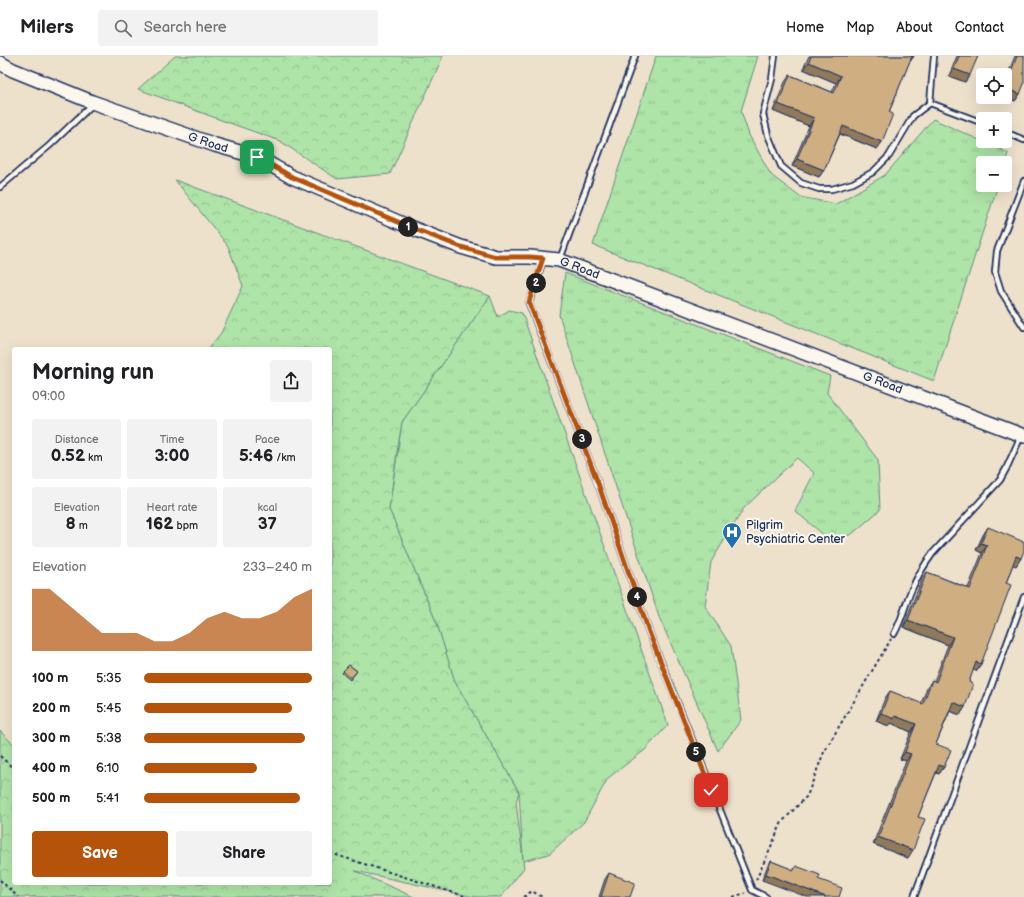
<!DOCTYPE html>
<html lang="en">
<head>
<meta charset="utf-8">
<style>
	:root { --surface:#fff; --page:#f2f2f2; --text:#202124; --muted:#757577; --line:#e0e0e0; --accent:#b45309 }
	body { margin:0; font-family:"Balsamiq Sans",sans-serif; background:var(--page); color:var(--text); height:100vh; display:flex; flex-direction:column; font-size:15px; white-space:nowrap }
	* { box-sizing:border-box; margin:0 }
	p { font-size:13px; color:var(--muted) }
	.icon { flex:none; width:22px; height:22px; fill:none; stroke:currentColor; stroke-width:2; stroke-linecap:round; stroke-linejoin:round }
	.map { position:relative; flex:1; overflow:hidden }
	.sheet { position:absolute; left:12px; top:291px; width:320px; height:538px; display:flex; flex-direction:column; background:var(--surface); border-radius:4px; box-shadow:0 4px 16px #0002 }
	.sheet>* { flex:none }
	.tools { position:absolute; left:976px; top:12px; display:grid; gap:8px }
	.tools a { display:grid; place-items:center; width:36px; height:36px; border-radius:4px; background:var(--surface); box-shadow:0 4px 16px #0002; font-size:20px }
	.pin { position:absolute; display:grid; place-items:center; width:34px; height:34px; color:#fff; margin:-17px; border-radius:8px; box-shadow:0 2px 6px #0006 }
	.km { position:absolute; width:20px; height:20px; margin:-10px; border-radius:50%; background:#222; color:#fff; font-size:11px; line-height:20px; text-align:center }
	.round { display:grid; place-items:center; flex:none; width:42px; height:42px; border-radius:4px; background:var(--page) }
	.headline { display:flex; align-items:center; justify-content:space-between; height:68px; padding:0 20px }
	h1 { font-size:22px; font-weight:700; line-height:30px }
	.metrics { display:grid; grid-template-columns:repeat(3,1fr); gap:6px; height:68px; padding:4px 20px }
	.metrics div { display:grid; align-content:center; border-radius:4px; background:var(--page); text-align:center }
	.metrics b { font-size:17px; font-weight:700 }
	.metrics small { font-size:11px; font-weight:400 }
	.metrics p { font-size:11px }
	.chart { height:112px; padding:8px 20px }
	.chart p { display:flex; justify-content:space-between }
	.chart svg { width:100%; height:72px; margin-top:4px; fill:var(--accent); opacity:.7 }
	.action { display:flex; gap:8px; margin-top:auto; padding:8px 20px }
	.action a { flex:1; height:46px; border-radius:4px; background:var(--accent); color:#fff; font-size:16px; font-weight:700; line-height:46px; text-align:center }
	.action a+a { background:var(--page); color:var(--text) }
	ul { padding:0 20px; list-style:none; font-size:13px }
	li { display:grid; grid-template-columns:64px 48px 1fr; align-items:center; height:30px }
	li i { height:10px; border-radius:5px; background:var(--accent) }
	header { display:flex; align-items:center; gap:24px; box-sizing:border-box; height:56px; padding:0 20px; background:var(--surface); border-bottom:1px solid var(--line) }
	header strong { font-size:19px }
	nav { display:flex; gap:22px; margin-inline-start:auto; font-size:14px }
	.search { width:280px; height:36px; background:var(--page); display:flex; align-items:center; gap:10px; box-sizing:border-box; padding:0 14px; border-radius:4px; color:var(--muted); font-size:15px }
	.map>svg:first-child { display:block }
</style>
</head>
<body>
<header>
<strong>Milers</strong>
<div class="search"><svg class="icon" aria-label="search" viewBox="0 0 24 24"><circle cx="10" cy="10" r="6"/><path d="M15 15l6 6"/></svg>Search here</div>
<nav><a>Home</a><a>Map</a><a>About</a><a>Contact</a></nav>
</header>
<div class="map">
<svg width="1024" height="841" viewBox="0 0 1024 841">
	<defs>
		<pattern id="grass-tufts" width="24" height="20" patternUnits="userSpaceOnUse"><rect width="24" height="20" fill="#aee4a7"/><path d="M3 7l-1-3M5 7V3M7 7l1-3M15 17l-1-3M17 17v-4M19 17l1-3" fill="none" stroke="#95c492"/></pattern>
		<pattern id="forest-crowns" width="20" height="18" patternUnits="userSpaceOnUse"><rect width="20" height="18" fill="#aee4a7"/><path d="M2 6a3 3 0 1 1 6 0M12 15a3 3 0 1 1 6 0" fill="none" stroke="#95c492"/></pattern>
	</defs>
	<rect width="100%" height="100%" fill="#eee1cc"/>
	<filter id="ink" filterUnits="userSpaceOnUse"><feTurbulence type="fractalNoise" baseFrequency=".025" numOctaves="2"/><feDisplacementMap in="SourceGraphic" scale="8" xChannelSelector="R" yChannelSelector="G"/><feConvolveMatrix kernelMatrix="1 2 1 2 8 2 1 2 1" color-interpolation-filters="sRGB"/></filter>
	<g filter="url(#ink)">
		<g fill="url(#grass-tufts)" stroke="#648a82">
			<polygon points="656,0 758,0 741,55 749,79 771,119 800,141 836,148 885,119 933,63 1008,97 1005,107 983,107 983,129 998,129 934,325 593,189"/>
			<polygon points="565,217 830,320 827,337 878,404 880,454 852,478 831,485 795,455 814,417 797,402 744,452 711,506 705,550 731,590 741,664 718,695 659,561 559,259"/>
			<polygon points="490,240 498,261 509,254 522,257 668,669 645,694 608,722 584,766 549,798 523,805 519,736 455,626 437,568 389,453 402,366"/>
		</g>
		<g fill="url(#forest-crowns)" stroke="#648a82">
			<polygon points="175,0 443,0 390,118 337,123 280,85 221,64 138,33"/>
			<polygon points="175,124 490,240 402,366 397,396 389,453 437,568 455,626 519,736 516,746 524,812 501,841 474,841 355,815 414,841 0,841 0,675 14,689 14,827 330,827 330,293 208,293 221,277 243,230 228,190"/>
		</g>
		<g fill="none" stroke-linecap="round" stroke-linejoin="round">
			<g stroke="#1b2f5e" stroke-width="8">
				<g id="lane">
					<polyline points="775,0 772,23 763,58 768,79 781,110 801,127 819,133 832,133 853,127 873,116 889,100 913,60 930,47 934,0"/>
					<polyline points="930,47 983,67"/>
					<polyline points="1005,76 1024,84"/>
					<polyline points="1024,125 997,195 995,216 1001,235 1024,271"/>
					<polyline points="0,131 49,90 93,48"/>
					<polyline points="560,203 635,0"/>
					<polyline points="543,204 529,247 599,430 649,576 752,834 766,841"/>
					<path d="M894,578C902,564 905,549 911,535C917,521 924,509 933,497L1000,424L1006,413L1021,380"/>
					<polyline points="914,841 1024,541"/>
				</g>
			</g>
			<g stroke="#1b2f5e" stroke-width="16">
				<g id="secondary">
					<path id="s1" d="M0,7L13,14L92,46L215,89L257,101L292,121L417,174L461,191L496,201H530L559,204L1024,380"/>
				</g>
			</g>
			<g stroke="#1b2f5e" stroke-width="2" stroke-dasharray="3 3" stroke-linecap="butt">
				<polyline points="0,700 14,713"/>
				<polyline points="330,797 467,841"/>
				<polyline points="0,824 18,841"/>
				<polyline points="756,824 782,766 807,740 824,696 891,583"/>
				<polyline points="524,841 532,835 542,841"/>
				<polyline points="733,841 745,837"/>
			</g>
			<use href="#lane" stroke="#fbf7ec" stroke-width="4.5"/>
			<use href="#secondary" stroke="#fbf7ec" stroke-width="13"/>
		</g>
		<g fill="#b29670" stroke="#1b2f5e">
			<polygon points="809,0 914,0 909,7 889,56 882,86 877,93 840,78 824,114 819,121 792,110 809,70 773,55 785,26 790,19 832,36 836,27 803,13"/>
			<polygon points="957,0 978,0 965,26 949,20"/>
			<polygon points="1015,0 1024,0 1020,38 1015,45 1004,41 1005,41 1005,25"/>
			<polygon points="988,471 1021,502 1016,510 1013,508 1006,527 981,608 976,615 973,614 969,626 965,651 960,659 950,655 936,688 944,711 939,718 936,717 918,761 908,802 873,788 906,705 900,703 911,676 891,667 889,670 876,665 885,642 890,635 921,648 927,632 932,624 934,625 948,589 903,571 922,523 927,516 968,532 982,497 976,494 983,479"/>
			<polygon points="349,609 357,615 350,624 342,617"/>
			<polygon points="771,805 793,814 796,810 818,823 762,824 767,811"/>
			<polygon points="609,817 630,841 599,841 605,823"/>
		</g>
		<g fill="#917a5b" stroke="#1b2f5e">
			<polygon points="912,0 914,0 909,7"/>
			<polygon points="809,6 841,20 836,27 803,13"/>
			<polygon points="954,13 970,19 965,26 949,20"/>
			<polygon points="1005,32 1020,38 1015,45 1004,41 1005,41"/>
			<polygon points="778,48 814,62 809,70 773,55"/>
			<polygon points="843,70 882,86 877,93 838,77"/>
			<polygon points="797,103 824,114 819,121 792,110"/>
			<polygon points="981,487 987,489 982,497 976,494"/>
			<polygon points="1016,500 1021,502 1016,510 1011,508"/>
			<polygon points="908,564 953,581 948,589 903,571"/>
			<polygon points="976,606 981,608 976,615 971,613"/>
			<polygon points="953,646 965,651 960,659 948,654"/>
			<polygon points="881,657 895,660 916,668 911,676 891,667 889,670 876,665"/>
			<polygon points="905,696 911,698 906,705 900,703"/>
			<polygon points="939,709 944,711 939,718 934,716"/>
			<polygon points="878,781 913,794 908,802 873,788"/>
			<polygon points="766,818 826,841 807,841 762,824"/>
		</g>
		<g fill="#cfaf82" stroke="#1b2f5e">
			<polygon points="811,0 912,0 889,56 893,58 882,86 843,70 824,114 797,103 814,62 778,48 790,19 834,37 841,20 809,6"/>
			<polygon points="959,0 978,0 970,19 954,13"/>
			<polygon points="1017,0 1024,0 1024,28 1020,38 1005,32"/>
			<polygon points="988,471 1024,486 1024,495 1021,502 1016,500 1006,527 1011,529 981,608 976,606 969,626 973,628 965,651 953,646 936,688 951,694 944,711 939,709 918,761 925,763 913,794 878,781 911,698 905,696 916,668 895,660 894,663 881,657 890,635 923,648 932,624 936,626 953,581 908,564 927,516 970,533 987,489 981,487"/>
			<polygon points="349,609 357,615 351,622 343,615"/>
			<polygon points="771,805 794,814 796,810 820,819 818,823 842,832 839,841 826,841 766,818"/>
			<polygon points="609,817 635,827 630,841 601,841"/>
		</g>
	</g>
	<g fill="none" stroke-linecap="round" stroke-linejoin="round" filter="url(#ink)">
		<g stroke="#fff" stroke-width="8">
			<polyline id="route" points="257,101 292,121 417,174 461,191 496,201 530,201 543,202 529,246 599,430 649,576 711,734"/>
		</g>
		<use href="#route" stroke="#b45309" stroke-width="5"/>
	</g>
	<defs>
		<g id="hospital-pin" transform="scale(1)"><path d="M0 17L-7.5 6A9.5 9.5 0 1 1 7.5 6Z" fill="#1f6fb2" stroke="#fbf7ec"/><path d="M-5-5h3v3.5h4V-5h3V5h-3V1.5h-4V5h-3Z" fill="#fff"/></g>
	</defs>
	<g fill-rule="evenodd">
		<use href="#hospital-pin" x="732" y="476"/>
	</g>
	<g text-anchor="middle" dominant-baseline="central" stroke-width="4" stroke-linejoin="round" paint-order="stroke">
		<g font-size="12" fill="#1b2f5e" stroke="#fbf7ec">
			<text stroke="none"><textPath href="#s1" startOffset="223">G Road</textPath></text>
			<text stroke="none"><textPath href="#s1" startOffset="619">G Road</textPath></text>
			<text stroke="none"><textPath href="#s1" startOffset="943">G Road</textPath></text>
		</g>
		<g font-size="12" fill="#1b2f5e" stroke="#fbf7ec" text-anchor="start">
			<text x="746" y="469">Pilgrim<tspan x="746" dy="14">Psychiatric Center</tspan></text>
		</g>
	</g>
</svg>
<div class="tools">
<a><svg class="icon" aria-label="locate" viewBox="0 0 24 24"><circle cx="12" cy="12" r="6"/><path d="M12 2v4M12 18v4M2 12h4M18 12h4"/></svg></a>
<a>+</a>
<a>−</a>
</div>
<div class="pin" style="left:257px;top:101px;background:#1e9e55"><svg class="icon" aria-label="arrive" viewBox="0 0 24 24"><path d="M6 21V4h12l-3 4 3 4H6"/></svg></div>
<div class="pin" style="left:711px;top:734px;background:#d93025"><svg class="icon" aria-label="check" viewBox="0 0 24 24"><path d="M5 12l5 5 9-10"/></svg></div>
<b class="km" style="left:408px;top:171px">1</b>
<b class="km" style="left:536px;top:227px">2</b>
<b class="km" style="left:582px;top:383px">3</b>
<b class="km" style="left:637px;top:541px">4</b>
<b class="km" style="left:696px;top:696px">5</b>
<section class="sheet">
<div class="headline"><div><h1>Morning run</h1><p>09:00</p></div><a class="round"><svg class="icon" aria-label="share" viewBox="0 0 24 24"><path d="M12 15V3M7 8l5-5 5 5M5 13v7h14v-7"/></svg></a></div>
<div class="metrics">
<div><p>Distance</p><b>0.52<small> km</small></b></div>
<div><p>Time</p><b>3:00</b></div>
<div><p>Pace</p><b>5:46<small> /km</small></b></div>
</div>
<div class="metrics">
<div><p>Elevation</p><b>8<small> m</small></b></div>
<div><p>Heart rate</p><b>162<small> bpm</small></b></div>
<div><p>kcal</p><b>37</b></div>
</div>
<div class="chart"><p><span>Elevation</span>233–240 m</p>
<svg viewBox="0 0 160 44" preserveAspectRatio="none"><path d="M0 44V6L10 6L20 15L30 24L40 33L50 33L60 33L70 38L80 38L90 33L100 24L110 20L120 24L130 24L140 20L150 11L160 6V44z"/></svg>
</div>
<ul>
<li><b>100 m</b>5:35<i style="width:100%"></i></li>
<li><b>200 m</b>5:45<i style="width:88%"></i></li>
<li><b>300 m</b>5:38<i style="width:96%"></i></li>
<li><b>400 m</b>6:10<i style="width:67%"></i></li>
<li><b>500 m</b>5:41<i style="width:93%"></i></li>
</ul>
<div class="action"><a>Save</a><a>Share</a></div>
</section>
</div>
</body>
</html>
